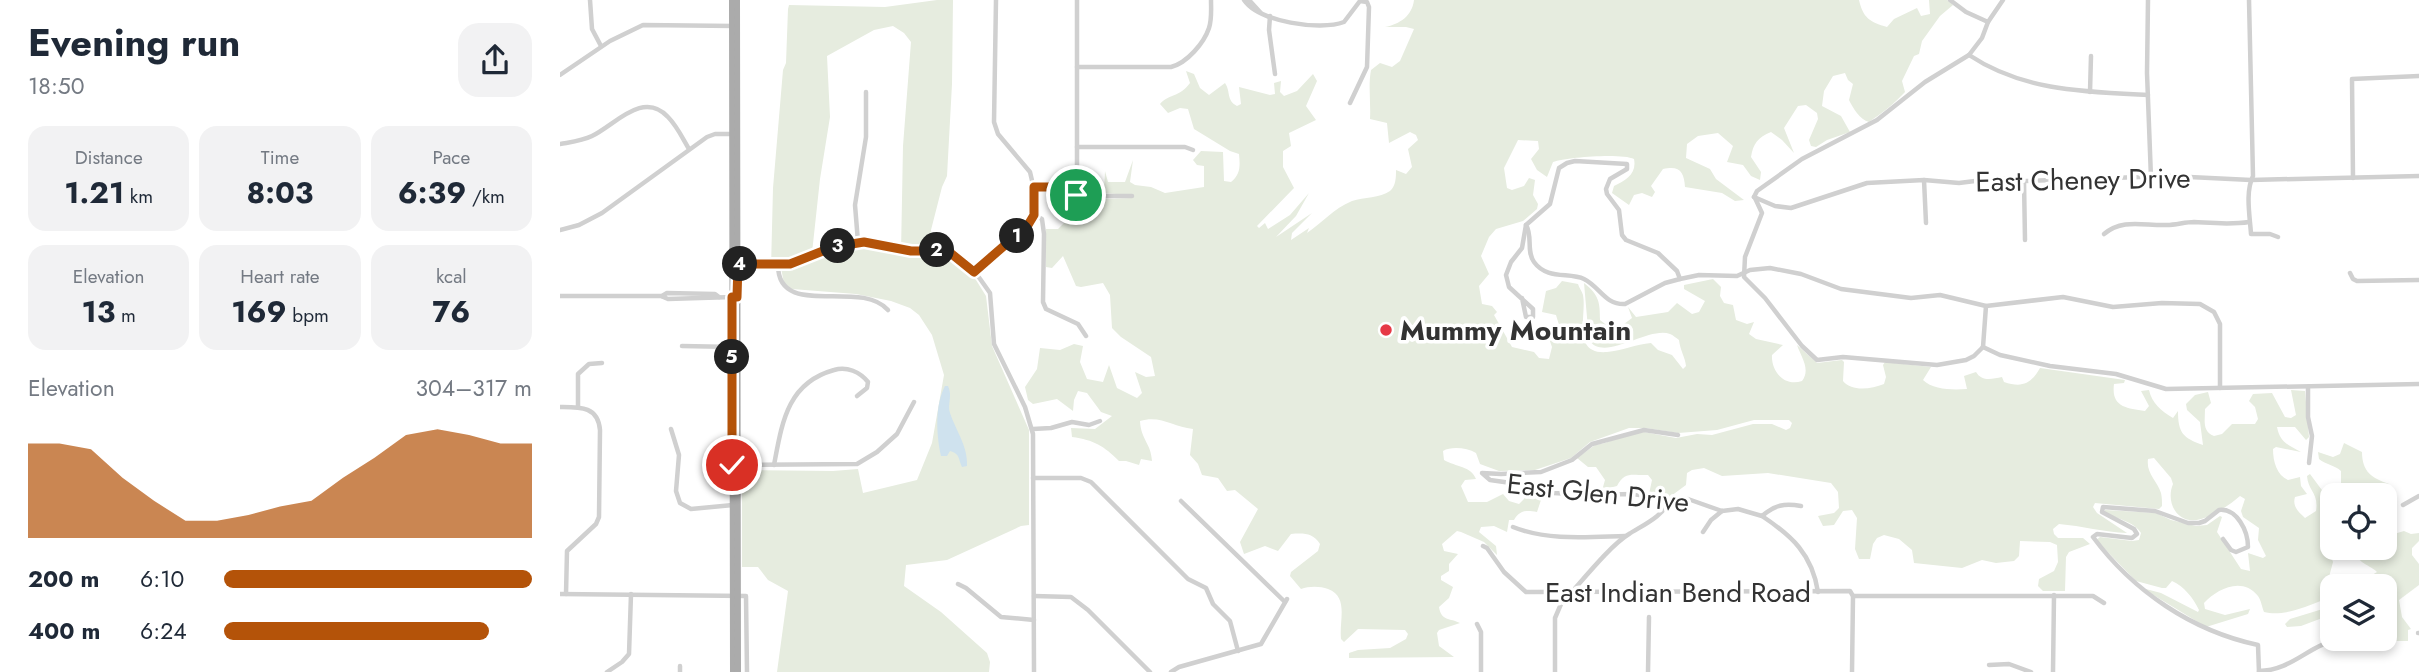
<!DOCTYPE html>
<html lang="en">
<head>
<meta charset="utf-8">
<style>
	:root { --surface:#fff; --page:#f2f2f3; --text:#1f2937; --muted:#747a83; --accent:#b45309 }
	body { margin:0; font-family:Jost,sans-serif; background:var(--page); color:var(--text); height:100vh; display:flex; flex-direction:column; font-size:26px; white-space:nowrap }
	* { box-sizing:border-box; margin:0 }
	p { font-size:23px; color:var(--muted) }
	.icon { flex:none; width:38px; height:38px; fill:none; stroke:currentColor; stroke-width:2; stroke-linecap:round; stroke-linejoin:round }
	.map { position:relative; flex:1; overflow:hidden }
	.drawer { display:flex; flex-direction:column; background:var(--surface); width:560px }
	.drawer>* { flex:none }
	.controls { position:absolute; left:1760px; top:483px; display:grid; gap:14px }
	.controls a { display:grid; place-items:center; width:77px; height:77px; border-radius:14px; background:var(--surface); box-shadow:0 4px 10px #0003; font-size:35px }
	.pin { position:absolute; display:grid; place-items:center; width:60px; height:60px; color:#fff; margin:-30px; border:4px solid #fff; border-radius:50%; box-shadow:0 2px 7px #0007 }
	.km { position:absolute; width:35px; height:35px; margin:-18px; border-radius:50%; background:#222; color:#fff; font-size:19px; line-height:35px; text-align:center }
	.round { display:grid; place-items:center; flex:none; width:74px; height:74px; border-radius:21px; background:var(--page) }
	.head { display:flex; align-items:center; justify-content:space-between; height:119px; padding:0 28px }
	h1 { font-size:38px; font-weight:700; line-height:52px }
	.metrics { display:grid; grid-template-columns:repeat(3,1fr); gap:10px; height:119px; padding:7px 28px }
	.metrics div { display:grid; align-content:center; border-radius:18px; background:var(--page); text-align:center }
	.metrics b { font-size:30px; font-weight:700 }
	.metrics small { font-size:19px; font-weight:400 }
	.metrics p { font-size:19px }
	.chart { height:196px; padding:14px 28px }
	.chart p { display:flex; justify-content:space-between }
	.chart svg { width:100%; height:126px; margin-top:7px; fill:var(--accent); opacity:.7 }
	ul { padding:0 28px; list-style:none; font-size:23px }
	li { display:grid; grid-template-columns:112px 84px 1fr; align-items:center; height:52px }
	li i { height:18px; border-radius:9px; background:var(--accent) }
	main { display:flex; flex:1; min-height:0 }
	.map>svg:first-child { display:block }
</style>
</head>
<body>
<main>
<section class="drawer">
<div class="head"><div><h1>Evening run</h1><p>18:50</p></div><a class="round"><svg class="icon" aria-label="share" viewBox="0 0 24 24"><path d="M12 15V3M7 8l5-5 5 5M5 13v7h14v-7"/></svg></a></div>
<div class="metrics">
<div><p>Distance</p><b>1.21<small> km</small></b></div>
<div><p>Time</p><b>8:03</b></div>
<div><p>Pace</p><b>6:39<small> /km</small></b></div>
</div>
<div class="metrics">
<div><p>Elevation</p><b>13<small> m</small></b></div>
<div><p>Heart rate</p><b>169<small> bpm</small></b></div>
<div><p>kcal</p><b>76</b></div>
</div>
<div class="chart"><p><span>Elevation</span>304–317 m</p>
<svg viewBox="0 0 160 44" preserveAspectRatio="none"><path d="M0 44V11L10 11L20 13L30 23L40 31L50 38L60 38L70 36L80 33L90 31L100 23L110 16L120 8L130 6L140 8L150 11L160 11V44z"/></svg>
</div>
<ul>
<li><b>200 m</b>6:10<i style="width:100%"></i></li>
<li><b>400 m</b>6:24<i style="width:86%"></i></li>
</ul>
</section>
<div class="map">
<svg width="1859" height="672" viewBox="0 0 1859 672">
	<rect width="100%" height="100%" fill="#fff"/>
	<g fill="#e6ecdf" fill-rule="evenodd">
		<path d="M377,0H393L392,84L387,176L382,187L371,230L375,253L392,257L416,280L426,296L432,346L469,430V525L461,526L387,560L346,565L344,586L381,612L427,653L430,662L429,672H217L228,591L208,580L198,567H182V470L273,471L298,469L303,493L357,480L372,443L384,375L372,335L359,315L350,308L331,301L296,294L232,289L224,283L221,268H211L213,188L223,70L226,63L228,9L229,5L325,7ZM333,26L344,33L351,42L343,146L341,252L317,247H290L254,259L252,253L260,179L270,117L267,56L314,30Z"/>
		<path d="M854,0H1299C1303,18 1310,22 1327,27L1334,19L1357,8L1361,16L1370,14L1369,0H1387L1393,5L1380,16L1362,41L1359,54L1354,56L1342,81L1345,92C1334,104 1322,113 1309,122C1300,120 1293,108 1289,100L1293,84L1288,80L1285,73L1273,76L1264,91L1262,106L1281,116L1290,132L1267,140L1256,147L1251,146L1249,140L1258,119L1257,113L1246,105L1238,106L1224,128L1234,153L1222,140L1211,132C1198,137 1193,144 1191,157L1201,172L1200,180L1191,176L1183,165L1167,162L1173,146L1158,133L1138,136L1127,144L1126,158L1150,169L1156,179L1184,200L1175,201L1162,193L1125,187C1124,172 1120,165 1103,169L1091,186L1095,192L1092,197L1082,193L1074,195L1069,205L1052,193L1054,186C1066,180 1077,174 1074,159C1062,153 1007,157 993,162L987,177L977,170L971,159L979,149L978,141L958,140L944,168L947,188L952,190L964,186L969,178L975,180L973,195L978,204L977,209L963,221L936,229L929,237L921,256L929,274L919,286L922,304L932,306L937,312L934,315L952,347L974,352L979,358L989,359L992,347L986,330L999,325L996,315L982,312L986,291L996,288L1002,281L1018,284C1019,288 1022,291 1023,295C1027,315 1011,355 1047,352C1062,351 1076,344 1091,343L1098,350L1112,355L1123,369L1126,366C1125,357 1120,350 1119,340C1116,338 1113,335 1110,334C1088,326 1044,363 1029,340L1024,283C1039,295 1040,302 1040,320L1049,327H1060L1072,318L1068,307L1076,317L1108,312L1117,303L1132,314L1139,312L1145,301L1124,289V285L1153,279L1161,287L1160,296L1164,303L1173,305L1176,320L1187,324L1194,322L1189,334L1196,339L1223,345L1212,355C1211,371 1224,387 1242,381C1251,369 1241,357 1237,345L1257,363L1282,360L1284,362L1283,381C1292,392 1311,389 1324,384L1326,377L1323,365L1325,362L1371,367L1363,380C1373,390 1393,390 1407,389L1404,376L1416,372C1422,382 1432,379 1442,377L1444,382C1462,388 1471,384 1480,368L1565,380L1564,383L1554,384C1551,407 1566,408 1585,411L1589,406L1581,391L1589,390C1592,403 1601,411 1613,418L1618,411C1618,433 1623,438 1643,445L1640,422L1627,410L1626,404L1635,395L1648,392L1651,403L1645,409C1645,421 1642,431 1654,436L1662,434L1672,424H1695L1698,419L1695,407L1689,401L1693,394L1712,393L1725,417L1731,418L1736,415L1731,390L1745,391L1749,437L1746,440L1735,427H1717C1720,443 1729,445 1741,452L1716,447L1713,449C1713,462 1717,475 1728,480L1740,477L1741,486L1747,494L1735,497C1732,507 1739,512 1745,518L1756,511C1759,493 1748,491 1747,476L1750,474L1773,505V547L1769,551L1773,562L1763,600C1745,607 1723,617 1704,612C1702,607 1701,600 1698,596C1682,576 1657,589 1644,603L1645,609L1665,615L1690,609L1688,614L1646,627L1582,588L1601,593L1638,612L1639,610C1633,598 1624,586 1612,581L1606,588H1602L1576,581L1536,540L1540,537L1572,541L1579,540L1581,533C1574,521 1556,519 1544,512L1545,510L1596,513L1611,520L1636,526L1647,525L1660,516L1662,517L1657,532L1681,569L1690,571L1688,553L1703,558L1706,556L1698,540L1699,528L1683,517L1681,511L1685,499L1680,496C1671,504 1653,516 1641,519C1618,526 1605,503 1613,484L1611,478L1594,458L1588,459C1586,474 1597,480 1601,493C1602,497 1602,502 1602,506L1599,509L1535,503L1533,507L1537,513L1567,533C1544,532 1522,526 1499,524L1493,529L1494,534L1498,538H1523L1530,544L1509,552L1506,557L1505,591H1483L1478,586L1479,579L1494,571L1498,562L1497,545L1490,542L1460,541L1459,556L1454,561L1436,563L1422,560L1402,568L1354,563L1352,550L1339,539L1324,535L1317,538L1313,544L1310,559H1299L1295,549L1297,518L1292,510L1283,511L1274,525L1263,526L1258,516L1274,513L1279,508L1278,492L1271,483L1208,473L1162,476L1144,468L1132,470L1127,473L1126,485L1111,496L1089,494L1092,480L1088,475C1074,476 1065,470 1057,486L1045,489L1043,487L1045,480L1036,467H1028L1017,458L1035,445L1045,443L1065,435L1084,432L1116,438L1137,434L1152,435L1193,424H1212L1226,430L1230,428L1232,423L1229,420H1194L1157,430L1118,433L1086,428H1069L1030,442L1011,458L975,470L939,471L920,464L916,453C907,448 892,446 883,451L884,460C896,467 911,466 916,479L905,480L901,486L908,502H927L943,494L949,501L959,504L964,499L963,489L976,490L986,495L981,500L977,512C966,510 960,510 954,520H949L947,532L934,526L921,527L919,532L936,546L937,555L924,542L901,532L897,531L882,544L884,551L898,554L889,564V571L881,576V580L893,587L889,598L879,607C881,621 890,618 900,623L879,630L877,633L879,646L894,657L789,658V653L798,650L830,648L846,639L848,634L845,630L798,629L784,642L781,639C779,620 789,597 768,589C760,586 749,586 741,589L730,576L731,572L758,551L760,544C753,533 744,533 731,534L718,551L705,546L684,554L680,542L698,509L675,490L667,491L658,478L642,475L638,464L630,455L633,429C613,427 601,415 580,421C581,440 591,443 592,461L581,459L579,465L566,461H559C544,446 534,440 512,437L511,428L535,429L552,416L541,412L527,393L518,391L514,400L513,411L497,399L473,404L468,400L465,387L477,369L480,348L500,350L514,344L523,346L520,362L527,379L543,382L549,365L557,388L577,398L582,393L575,372L586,377L595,376L591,357L561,337L552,328L550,295L543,283L521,287L516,286L503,256L492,268L486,267V229H498L514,213L512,200L571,198V195L527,192L544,191L545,171L548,182H565L573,160L570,182L575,185L591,187L605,193L644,187V166L637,165L633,160L641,151L663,152L664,181L671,182C681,174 680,165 679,154L670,151L634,129L628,109L620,108L608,113L600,104C610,93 619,98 630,83L626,71L634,74L640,88L649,95L665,83C671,92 666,100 677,106L681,104L679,87L710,95L715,94L714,83L721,81L720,92L724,96L737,91L753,74L757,81L746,106L756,120L729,133L731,146L723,151V167L734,188L697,226L699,228L705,223L708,229L730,215L749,193L736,216L716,237L752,213L732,233L731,240L749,228L747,233C763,222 773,209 792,201C804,197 820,198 830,191C836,186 836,177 836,170L846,174L852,167L848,149L858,140L856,135L850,132L829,143L827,123L810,119C811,103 808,86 811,70L820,63L832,67L840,61L854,29L846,27H825C840,24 852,16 854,0Z"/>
		<path d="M1784,443L1802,452C1802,472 1812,478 1829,484L1826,488L1805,489L1799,484L1791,495H1781V471C1775,465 1766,465 1759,459L1758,452L1773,457L1780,454Z"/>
		<path d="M1825,530L1834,534L1844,531L1851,534L1859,533V541L1852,548V555L1859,564V585L1839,600L1842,617L1851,629L1848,630V641H1816V646L1803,639H1825V586H1799L1806,575H1812L1817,572C1812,567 1807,566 1802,562C1795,556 1791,552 1782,548H1825Z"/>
		<polygon points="1773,599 1773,614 1741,626 1727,627 1725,624 1730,619 1766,608"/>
	</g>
	<path fill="#cfe2ee" d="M385,386H388C393,396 387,404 390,413C396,431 408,446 407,466L402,467C398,458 400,454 390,451L387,456H381C376,433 375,405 385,386Z"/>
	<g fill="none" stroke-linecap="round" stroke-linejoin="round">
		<g stroke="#d0d0d0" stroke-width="4.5">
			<polyline points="30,0 32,29 41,46"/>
			<path d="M684,0C699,22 760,31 784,22L800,1L807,2L809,7L807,67L790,103"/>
			<polyline points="689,0 700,12"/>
			<polyline points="1390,0 1406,12 1428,22"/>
			<polyline points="1588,0 1587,73 1591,178"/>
			<path d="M1689,0L1693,176C1685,192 1690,217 1691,234H1710L1718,237"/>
			<polyline points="710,16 709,30 715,74"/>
			<path d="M1409,55C1463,91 1525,92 1588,95"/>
			<path d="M517,67H611C627,63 644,43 649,28C652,19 651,9 651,0"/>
			<polyline points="0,75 50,41 83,25 174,26"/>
			<polyline points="1530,92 1531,56"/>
			<path d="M0,144C11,142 22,141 32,136C55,125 83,90 108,117C117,126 123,139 129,149"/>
			<polyline points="517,147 625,147 633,150"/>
			<polyline points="1793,178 1792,79 1859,76"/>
			<polyline points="1364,180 1366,223"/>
			<polyline points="1464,181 1465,240"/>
			<polyline points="474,187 509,187 513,193 519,196 572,196"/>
			<polyline points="509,187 516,184 517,175 517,0"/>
			<polyline points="1194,197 1215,206 1231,208 1307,183 1364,180 1399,183 1439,178 1464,181 1609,176 1691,180 1859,176"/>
			<polyline points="1194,197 1197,191 1242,159 1317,120 1365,82 1409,55 1422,38 1428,22 1443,0"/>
			<polyline points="1195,198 1202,213 1185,257 1184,277 1205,298 1242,346 1257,360 1283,357 1377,365 1406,360 1414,356 1423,347"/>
			<polyline points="474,215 482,219 484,234 483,302 486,309 518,324 526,336"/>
			<path d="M966,225C973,236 966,251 974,262C987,280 1009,272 1024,279C1040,287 1045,305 1065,304L1105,283L1120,279L1139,275L1177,276L1190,270L1210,268L1241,274L1281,289L1351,298L1380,295L1426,306L1503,297L1553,307L1602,303L1640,304L1654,312L1660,324V388"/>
			<polyline points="0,230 19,225 42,213 147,137 155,134 173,134"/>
			<path d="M1544,234C1563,218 1584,226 1607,225C1616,225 1625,222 1634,222C1653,223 1670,225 1689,222"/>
			<polyline points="298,242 295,205 306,137 306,92"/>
			<polyline points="176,264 230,264 273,247 298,242 351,251 382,250 392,254 418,276 430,293 434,344 465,407 473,434 474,672"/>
			<path d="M218,265C218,320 300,278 328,310"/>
			<polyline points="414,272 456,237 474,215 474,189 470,172 438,134 434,122 436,0"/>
			<polyline points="1790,273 1793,279 1797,281 1859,280"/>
			<polyline points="0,296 101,296 108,299 173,297"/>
			<polyline points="102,296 107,293 155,294 159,297"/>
			<polyline points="962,298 966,317 973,317 973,309 949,287 946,275 951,262 962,248 966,225 990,204 999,168 1007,163 1015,161 1067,164 1067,169 1050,179 1046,189 1047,194 1059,210 1062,235 1066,240 1098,253 1117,271 1120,279"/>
			<polyline points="122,346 174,347"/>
			<polyline points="1423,347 1440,355 1490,366 1556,374 1606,389 1859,384"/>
			<polyline points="1423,347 1426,306"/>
			<polyline points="1748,387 1748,417 1752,436 1749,463"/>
			<path d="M0,407C20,407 38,406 40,430L39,517L36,524L7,551L6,594"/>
			<polyline points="18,407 18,374 29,364 42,363"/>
			<polyline points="111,429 119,455 116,491 120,503 131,509 173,505"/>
			<polyline points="473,429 491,428 512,422 529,425 540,421"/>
			<path d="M1118,435L1084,430L1032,444L1012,460L981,472L941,474L922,473L930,480L965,485L993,493L1032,495L1072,494L1110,499H1128L1162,511L1178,509L1202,516C1215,505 1224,503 1241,506"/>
			<polyline points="175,465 297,464 317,452 337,434 354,402"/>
			<path d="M214,465C222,423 227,383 274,370C287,366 300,372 308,382L307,388L297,396"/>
			<polyline points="473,478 521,478 531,482 628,579 646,588 653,604 670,621 678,651"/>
			<polyline points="621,501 725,602"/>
			<polyline points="1843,505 1859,496"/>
			<path d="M1202,516C1232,536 1252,554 1258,592"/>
			<path d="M953,527C988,541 1028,537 1065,536"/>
			<polyline points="1143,532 1151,520 1162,511"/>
			<path d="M1663,539L1671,550L1676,552L1688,547C1688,531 1677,508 1659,510L1645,521L1639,523H1628L1595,511L1543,507L1542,512L1574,529L1577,534L1572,538L1537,534L1533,537C1573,591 1632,631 1698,645L1699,672"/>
			<polyline points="923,546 927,548 944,572 966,592 1290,591 1293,596 1292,672"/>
			<polyline points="398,584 406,588 441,617 474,620"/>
			<polyline points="0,594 186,596 187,672"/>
			<polyline points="474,596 511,597 528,610 590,672"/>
			<polyline points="1293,596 1533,596 1544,603"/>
			<polyline points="917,624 921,632 921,672"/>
			<polyline points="1858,633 1859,633"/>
			<polyline points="1429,665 1449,664 1471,672"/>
			<polyline points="120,666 120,672"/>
			<path d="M1699,671C1733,671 1752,641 1782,640"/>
			<polyline points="47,672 62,662 69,654 71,594"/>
			<polyline points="611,672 619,667 701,644 727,599"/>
			<path d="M995,672V618L1001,604C1019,585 1049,546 1069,534C1083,525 1104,516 1110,499"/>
			<polyline points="1088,672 1089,617"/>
			<polyline points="1493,672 1494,595"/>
		</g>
		<g stroke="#ababab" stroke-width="6">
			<polyline points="172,0 173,672"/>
			<polyline points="177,0 178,672"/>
		</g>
	</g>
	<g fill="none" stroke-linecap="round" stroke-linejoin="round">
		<g stroke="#fff" stroke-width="14">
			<polyline id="route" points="172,465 172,297 177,297 178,264 230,264 273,247 304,242 351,251 388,251 414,272 468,225 474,215 474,187 509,187 516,195"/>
		</g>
		<use href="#route" stroke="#b45309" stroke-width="9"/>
	</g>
	<circle fill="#e63946" stroke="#fff" stroke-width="2.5" cx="826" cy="330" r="7"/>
	<g text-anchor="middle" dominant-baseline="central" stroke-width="7" stroke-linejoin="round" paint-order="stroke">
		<g font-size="28" fill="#333" stroke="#fff">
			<text transform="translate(1523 180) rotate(-1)">East Cheney Drive</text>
			<text transform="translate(1038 493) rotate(6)">East Glen Drive</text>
			<text x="1118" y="592">East Indian Bend Road</text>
		</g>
		<g font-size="28" font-weight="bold" fill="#333" stroke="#fff" text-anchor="start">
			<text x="840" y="330">Mummy Mountain</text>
		</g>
	</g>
</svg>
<div class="controls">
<a><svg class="icon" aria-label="locate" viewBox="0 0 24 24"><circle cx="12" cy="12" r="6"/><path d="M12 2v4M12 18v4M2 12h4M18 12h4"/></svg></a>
<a><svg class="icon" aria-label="layers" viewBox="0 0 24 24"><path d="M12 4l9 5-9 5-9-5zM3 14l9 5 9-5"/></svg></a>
</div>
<div class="pin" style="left:516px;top:195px;background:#1e9e55"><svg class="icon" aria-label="arrive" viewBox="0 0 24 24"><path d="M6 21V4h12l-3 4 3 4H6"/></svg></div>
<div class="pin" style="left:172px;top:465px;background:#d93025"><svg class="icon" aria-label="check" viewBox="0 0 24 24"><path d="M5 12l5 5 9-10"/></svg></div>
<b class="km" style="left:457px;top:236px">1</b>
<b class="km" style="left:377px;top:250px">2</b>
<b class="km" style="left:278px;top:246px">3</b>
<b class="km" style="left:180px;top:264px">4</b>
<b class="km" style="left:172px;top:357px">5</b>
</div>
</main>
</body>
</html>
